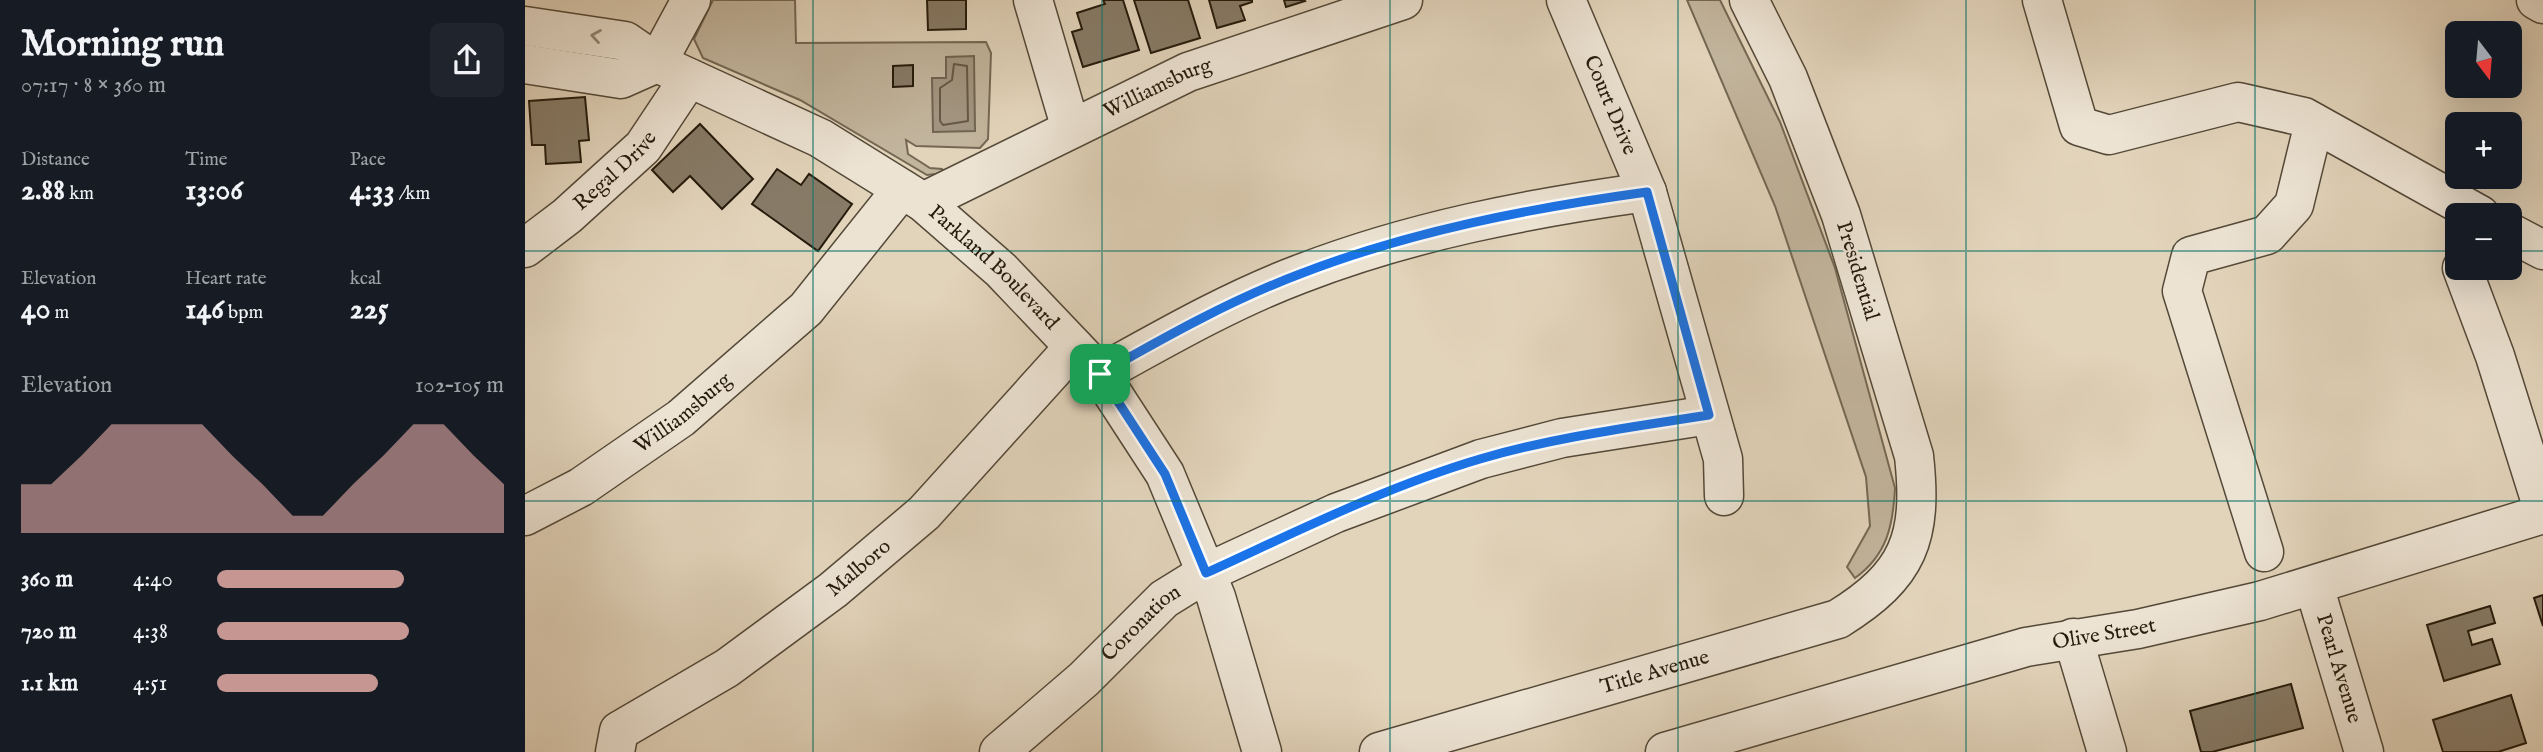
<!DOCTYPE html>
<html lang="en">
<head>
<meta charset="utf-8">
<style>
	:root { --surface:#171b24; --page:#20242c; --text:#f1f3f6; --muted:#9ea1a6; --accent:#c59692 }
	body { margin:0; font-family:"IM FELL English",serif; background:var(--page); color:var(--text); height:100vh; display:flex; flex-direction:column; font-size:26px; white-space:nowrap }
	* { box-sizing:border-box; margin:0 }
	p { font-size:23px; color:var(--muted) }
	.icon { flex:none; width:38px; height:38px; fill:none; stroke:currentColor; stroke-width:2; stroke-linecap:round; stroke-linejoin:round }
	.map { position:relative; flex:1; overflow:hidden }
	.details { display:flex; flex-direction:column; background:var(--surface); width:525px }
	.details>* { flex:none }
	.needle { width:46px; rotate:164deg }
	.tools { position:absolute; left:1920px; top:21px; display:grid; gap:14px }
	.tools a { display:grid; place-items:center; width:77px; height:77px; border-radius:10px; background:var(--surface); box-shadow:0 7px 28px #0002; font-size:35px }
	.pin { position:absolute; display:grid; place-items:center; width:60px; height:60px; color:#fff; margin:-30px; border-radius:14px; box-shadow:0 4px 10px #0006 }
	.round { display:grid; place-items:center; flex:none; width:74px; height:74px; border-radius:10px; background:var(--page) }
	.summary { display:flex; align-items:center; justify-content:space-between; height:119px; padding:0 21px }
	h1 { font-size:38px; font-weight:700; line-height:52px }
	.stats { display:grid; grid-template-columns:repeat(3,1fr); gap:10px; height:119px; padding:7px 21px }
	.stats div { display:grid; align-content:center }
	.stats b { font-size:30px; font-weight:700 }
	.stats small { font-size:19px; font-weight:400 }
	.stats p { font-size:19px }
	.chart { height:196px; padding:14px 21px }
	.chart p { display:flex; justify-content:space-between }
	.chart svg { width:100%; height:126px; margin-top:7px; fill:var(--accent); opacity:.7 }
	ul { padding:0 21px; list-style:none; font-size:23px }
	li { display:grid; grid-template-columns:112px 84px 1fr; align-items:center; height:52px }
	li i { height:18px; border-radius:9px; background:var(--accent) }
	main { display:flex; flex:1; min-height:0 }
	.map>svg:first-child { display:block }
</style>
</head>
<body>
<main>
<section class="details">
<div class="summary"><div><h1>Morning run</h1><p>07:17 · 8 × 360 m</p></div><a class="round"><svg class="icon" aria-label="share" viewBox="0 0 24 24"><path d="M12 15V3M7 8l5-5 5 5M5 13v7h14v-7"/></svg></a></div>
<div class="stats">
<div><p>Distance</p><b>2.88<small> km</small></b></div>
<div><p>Time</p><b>13:06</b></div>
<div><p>Pace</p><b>4:33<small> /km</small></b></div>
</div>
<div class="stats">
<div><p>Elevation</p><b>40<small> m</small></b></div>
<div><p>Heart rate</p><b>146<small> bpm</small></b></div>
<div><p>kcal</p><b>225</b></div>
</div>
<div class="chart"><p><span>Elevation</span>102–105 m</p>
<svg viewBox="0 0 160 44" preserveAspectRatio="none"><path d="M0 44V27L10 27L20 17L30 6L40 6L50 6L60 6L70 17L80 27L90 38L100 38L110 27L120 17L130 6L140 6L150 17L160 27V44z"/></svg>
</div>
<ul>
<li><b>360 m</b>4:40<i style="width:65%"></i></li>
<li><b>720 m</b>4:38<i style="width:67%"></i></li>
<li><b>1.1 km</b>4:51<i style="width:56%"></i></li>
</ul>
</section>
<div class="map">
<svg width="2018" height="752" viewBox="0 0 2018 752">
	<rect width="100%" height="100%" fill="#e2d4bb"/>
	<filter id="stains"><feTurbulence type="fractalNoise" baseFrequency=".00286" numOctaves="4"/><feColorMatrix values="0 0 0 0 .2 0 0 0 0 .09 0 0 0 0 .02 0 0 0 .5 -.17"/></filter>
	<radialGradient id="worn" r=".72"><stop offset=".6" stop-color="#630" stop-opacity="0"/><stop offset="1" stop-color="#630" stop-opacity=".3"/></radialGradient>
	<g fill="#c2b59d" stroke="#746854" stroke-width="2">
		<polygon points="188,0 270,0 271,43 461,42 466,53 463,139 455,148 391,146 381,140 383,154 405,168 417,169 419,173 402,175 275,100 178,58 169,39"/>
		<path d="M1162,0H1195L1255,122L1310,268L1370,488C1368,526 1362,555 1330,578L1322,567L1345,526L1341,477L1250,206Z"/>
	</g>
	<polygon fill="#a29580" stroke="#706452" stroke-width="2" points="449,56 450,131 408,132 407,78 421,78 421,57"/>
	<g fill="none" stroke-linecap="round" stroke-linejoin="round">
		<polygon stroke="#645846" stroke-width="2" points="429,64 442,66 443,121 418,125 415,121 415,88 427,80"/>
	</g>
	<g fill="#877b67" stroke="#251b0c" stroke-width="2">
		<polygon points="402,0 441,0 441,29 403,30"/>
		<polygon points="578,0 598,0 614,50 558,67 547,32 557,29 552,13 580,4"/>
		<polygon points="609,0 663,0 675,38 626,53"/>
		<polygon points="684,0 727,0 727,2 715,6 720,20 692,28"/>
		<polygon points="759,0 779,0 780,1 761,7"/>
		<polygon points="388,65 388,86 368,87 368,66"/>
		<polygon points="60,97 64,140 54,141 56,162 21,164 20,145 7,145 4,101"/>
		<polygon points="175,124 228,179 197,209 165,176 148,192 127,170"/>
		<polygon points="252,169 276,185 284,174 327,204 293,251 227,204"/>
		<polygon points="2018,595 2018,626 2009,598"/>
		<polygon points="1965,606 1970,623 1943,631 1947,645 1967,639 1975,664 1919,681 1902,625"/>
		<polygon points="1766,684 1778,728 1687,752 1676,752 1665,711"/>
		<polygon points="1986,695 2001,743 1973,752 1918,752 1908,720"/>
	</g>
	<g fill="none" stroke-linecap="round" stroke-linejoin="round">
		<g stroke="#544938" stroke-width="41">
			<g id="minor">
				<polyline points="508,0 546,129"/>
				<path id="s1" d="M1041,0L1122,192L1198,459L1199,496"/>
				<polyline points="1517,0 1554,126 1584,135 1713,102 1779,117 1955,215"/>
				<polyline points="2011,0 2018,4"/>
				<path id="s2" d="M0,26L100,41L132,63L295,138L398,202L476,270L575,374L640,474L691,597L737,752"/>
				<polyline points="132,63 166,0"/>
				<polyline points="0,64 96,79 132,63"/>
				<path id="s3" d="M398,202L663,72L878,0"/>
				<polyline points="1984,232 2018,250"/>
				<path id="s4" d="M0,248L42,216L118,147L164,78"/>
				<polyline points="1937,268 1970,356 2018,509"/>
				<path d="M575,374C640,338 706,300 775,274C886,231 1005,208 1122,192"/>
				<path id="s5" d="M0,516L56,487L156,418L281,309L377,189"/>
				<polyline points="1739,552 1657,291 1666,256 1742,235 1769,205 1789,123"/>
				<path id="s6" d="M1789,586L1839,752"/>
				<polyline points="1548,638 1582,752"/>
				<path id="s7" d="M90,752L94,731L202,668L308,590L399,513L549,347"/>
				<path id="s8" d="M474,752L559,679L639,599L681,573L811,513L956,459L1037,438L1184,415"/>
				<path id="s9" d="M854,752L1313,619C1384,575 1398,538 1389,456L1316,215L1263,78L1224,0"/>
				<path id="s10" d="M1140,752L1501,647L1613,629L1735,601L2018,514"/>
			</g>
		</g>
		<use href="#minor" stroke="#ece3d3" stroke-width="38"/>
	</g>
	<defs><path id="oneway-chevron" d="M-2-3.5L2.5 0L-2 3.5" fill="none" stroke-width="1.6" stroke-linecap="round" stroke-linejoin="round" transform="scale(1.75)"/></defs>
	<use stroke="#928979" href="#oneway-chevron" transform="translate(71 36) rotate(-171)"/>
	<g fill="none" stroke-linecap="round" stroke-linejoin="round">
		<g stroke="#fff" stroke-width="14">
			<path id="route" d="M1122,192L1184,415C1108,427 1030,437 955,459C860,487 771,532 681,573L640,474L575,374C640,337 706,300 775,274C886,231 1006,208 1122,192Z"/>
		</g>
		<use href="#route" stroke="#1a73e8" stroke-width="9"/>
	</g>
	<path fill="none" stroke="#0f766e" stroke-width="2" stroke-opacity="0.55" d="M288,0V752M577,0V752M865,0V752M1153,0V752M1441,0V752M1730,0V752M0,251H1932M1984,251H2018M0,501H2018"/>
	<g text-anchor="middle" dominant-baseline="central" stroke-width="5" stroke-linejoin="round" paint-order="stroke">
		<g font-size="21" fill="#251b0c" stroke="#ece3d3">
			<text stroke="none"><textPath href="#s3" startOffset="261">Williamsburg</textPath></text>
			<text stroke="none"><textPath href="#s1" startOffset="114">Court Drive</textPath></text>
			<text stroke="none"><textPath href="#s4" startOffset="119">Regal Drive</textPath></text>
			<text stroke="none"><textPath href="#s2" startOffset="537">Parkland Boulevard</textPath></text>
			<text transform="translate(1332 271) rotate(73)">Presidential</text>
			<text stroke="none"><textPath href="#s5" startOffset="189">Williamsburg</textPath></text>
			<text stroke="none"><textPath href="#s7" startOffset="312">Malboro</textPath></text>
			<text stroke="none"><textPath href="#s8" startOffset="192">Coronation</textPath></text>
			<text stroke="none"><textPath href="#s10" startOffset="455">Olive Street</textPath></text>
			<text stroke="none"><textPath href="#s6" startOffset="86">Pearl Avenue</textPath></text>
			<text stroke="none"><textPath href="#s9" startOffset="287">Title Avenue</textPath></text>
		</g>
	</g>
	<rect width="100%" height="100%" filter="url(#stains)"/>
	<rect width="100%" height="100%" fill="url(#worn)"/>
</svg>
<div class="tools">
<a><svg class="needle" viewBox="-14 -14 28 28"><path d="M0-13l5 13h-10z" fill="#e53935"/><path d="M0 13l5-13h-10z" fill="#9ea1a6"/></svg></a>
<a>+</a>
<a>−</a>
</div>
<div class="pin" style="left:575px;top:374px;background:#1e9e55"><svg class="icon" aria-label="arrive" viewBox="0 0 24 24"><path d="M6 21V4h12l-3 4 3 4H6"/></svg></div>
</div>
</main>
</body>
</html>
